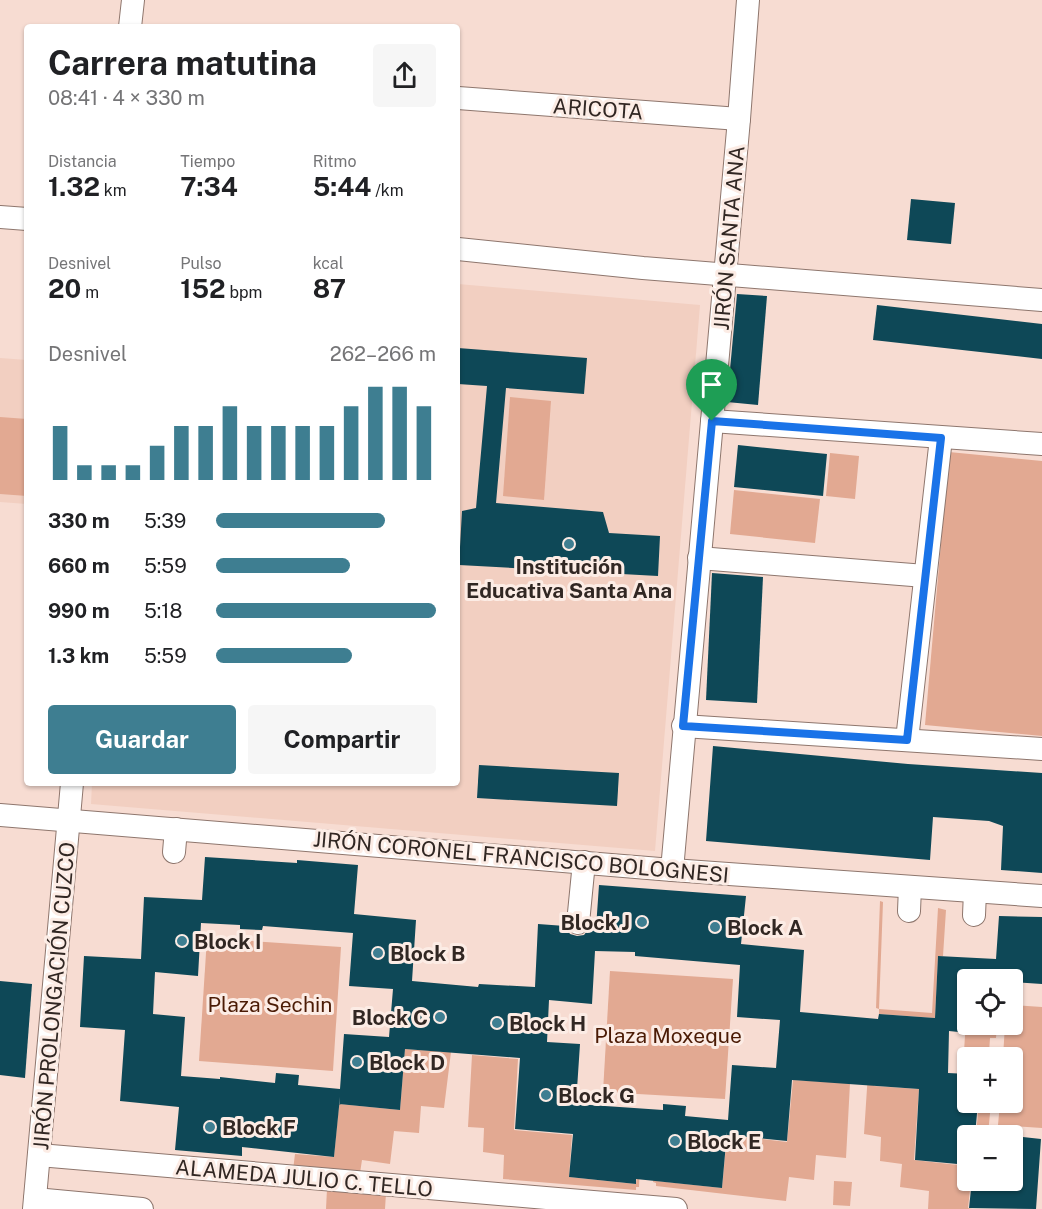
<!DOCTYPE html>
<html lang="es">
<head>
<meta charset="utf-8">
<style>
	:root { --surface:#fff; --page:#f6f6f6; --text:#202124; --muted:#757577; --accent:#3e7e91 }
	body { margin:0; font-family:"Public Sans",sans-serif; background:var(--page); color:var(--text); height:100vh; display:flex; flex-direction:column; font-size:22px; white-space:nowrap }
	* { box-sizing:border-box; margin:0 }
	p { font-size:20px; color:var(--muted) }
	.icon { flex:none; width:33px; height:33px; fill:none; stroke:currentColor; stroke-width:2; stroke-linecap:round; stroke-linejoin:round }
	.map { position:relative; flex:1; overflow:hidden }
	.side { position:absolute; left:24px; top:24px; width:436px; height:762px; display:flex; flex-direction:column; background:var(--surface); border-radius:6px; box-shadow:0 2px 4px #0004 }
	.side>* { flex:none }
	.controls { position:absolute; left:957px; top:969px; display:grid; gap:12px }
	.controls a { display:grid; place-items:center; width:66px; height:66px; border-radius:6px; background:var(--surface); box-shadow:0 2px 4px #0004; font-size:30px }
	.pin { position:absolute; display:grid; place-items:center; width:51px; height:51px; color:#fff; margin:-62px -26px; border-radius:50% 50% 50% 0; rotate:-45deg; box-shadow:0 0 6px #0007 }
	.pin .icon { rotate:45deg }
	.round { display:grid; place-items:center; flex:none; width:63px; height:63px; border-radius:6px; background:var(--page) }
	.head { display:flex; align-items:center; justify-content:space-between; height:102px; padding:0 24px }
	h1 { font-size:33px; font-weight:700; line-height:45px }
	.stats { display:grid; grid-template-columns:repeat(3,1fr); gap:9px; height:102px; padding:6px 24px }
	.stats div { display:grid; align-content:center }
	.stats b { font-size:26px; font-weight:700 }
	.stats small { font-size:16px; font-weight:400 }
	.stats p { font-size:16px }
	.chart { height:168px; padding:12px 24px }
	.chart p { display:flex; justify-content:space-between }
	.chart svg { width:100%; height:108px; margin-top:6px; stroke:var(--accent); stroke-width:6 }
	.button { display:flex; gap:12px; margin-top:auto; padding:12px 24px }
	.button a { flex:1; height:69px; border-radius:6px; background:var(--accent); color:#fff; font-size:24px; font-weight:700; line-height:69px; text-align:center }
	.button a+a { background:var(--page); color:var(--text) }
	ul { padding:0 24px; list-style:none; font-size:20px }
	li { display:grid; grid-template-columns:96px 72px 1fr; align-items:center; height:45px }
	li i { height:15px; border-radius:8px; background:var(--accent) }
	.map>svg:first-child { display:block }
</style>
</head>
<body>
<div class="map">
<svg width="1042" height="1209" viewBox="0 0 1042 1209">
	<rect width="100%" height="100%" fill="#f7dcd2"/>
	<g fill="#f2cfc1">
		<polygon points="458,284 700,305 655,851 91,804 92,783 458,783"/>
		<polygon points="0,358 27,360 27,504 0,502"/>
	</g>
	<g fill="#e2a992">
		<polygon points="510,397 551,401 544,500 503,496"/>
		<polygon points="0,417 27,419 27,496 0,494"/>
		<polygon points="949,452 1042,461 1042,736 925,725"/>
		<polygon points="830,453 859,456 855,499 826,496"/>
		<polygon points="734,490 820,499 815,543 730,534"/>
		<polygon points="880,901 883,902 879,1009 932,1013 938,908 946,910 943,956 938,956 935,1018 879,1014 879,1009 876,1008"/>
		<polygon points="207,938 341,947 333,1071 199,1061"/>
		<polygon points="610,971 733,979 725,1099 603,1092"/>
		<polygon points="1013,1005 1042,1007 1042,1128 998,1125 1000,1103 1012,1102 1012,1058 1003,1057 1005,1025 1012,1024"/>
		<polygon points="966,1019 969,1033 993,1035 994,1025 997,1025 996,1038 990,1038 989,1053 964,1052"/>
		<polygon points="871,1027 877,1028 874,1086 919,1089 914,1160 967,1166 968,1180 971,1181 968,1208 972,1209 928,1209 929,1191 900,1187 902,1164 880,1161 881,1137 864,1134"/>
		<polygon points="405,1049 451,1052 444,1108 421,1106 419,1133 394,1131 390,1164 362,1160 360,1173 293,1170 295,1154 334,1157 339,1104 400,1110"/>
		<polygon points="472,1055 518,1059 514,1130 572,1135 569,1177 636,1184 638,1164 640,1164 639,1187 636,1187 636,1190 503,1179 504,1155 483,1152 484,1128 468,1127"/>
		<polygon points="793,1080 850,1083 846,1158 816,1155 814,1180 789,1177 786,1201 656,1186 656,1183 653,1182 654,1174 657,1181 722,1188 727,1135 787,1142"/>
		<polygon points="979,1102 991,1103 988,1134 976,1134"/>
		<polygon points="834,1181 852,1182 850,1206 833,1205"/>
		<polygon points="327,1189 386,1193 385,1209 326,1209"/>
	</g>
	<g fill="#0e4857" fill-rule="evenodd">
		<polygon points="911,199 955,203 951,244 907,240"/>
		<polygon points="737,294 767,296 758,405 727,402"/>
		<polygon points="877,305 1042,324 1042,359 873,340"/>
		<polygon points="458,348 587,358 584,394 506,388 496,503 603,512 609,533 660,536 658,576 459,565 462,511 476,508 487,386 458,384"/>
		<polygon points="738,445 827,454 823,496 734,487"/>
		<polygon points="712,573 763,577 757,703 706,700"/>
		<polygon points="713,746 908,764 1042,773 1042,873 1001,870 1003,826 989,821 933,817 930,860 706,841"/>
		<polygon points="479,765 619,773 617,806 477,798"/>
		<path d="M205,857L297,863V860L358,865L354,914L416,920L412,981L478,987L479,984L535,987L538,924L565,926L570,934L577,936L584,935L590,927L596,928L599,885L746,896L741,944L804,950L800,1012L878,1019L879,1014L935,1018L938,956L996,959L999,916L1042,917V984L1012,982V980H968V1033L949,1031L948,1073L968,1074V1102H978L975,1136H968V1165L915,1160L919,1089L792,1080L787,1141L727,1135V1132L722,1188L636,1179V1184L569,1177L573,1134L515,1129L520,1058L405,1049L400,1110L339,1104L340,1097L334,1157L242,1147V1156L175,1150L179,1107L120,1101L125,1030L80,1027L84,956L141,959L144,897L202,900ZM201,923L240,925V929L262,930L263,926L353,933L349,986L393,989L389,1037L344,1034L340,1089L298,1085L299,1075L276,1073L275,1083L220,1077V1079L181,1076L185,1017L153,1014L155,972L198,976ZM595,951L635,952V956L740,965L737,1017L780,1020L776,1068L732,1065L728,1120L685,1116L686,1106L663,1104V1110L576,1104L580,1044L547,1042L549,1000L592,1004Z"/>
		<polygon points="0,981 32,984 25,1078 0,1075"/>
		<polygon points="1014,1136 1041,1139 1036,1209 969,1208 972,1180 1012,1180"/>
	</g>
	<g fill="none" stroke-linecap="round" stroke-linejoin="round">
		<g stroke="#8e766d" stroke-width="24">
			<g id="minor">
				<polyline points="130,27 133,0"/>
				<polyline points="458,98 739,119"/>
				<polyline points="0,217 27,219"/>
				<polyline points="458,249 643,268 1042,300"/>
				<polyline points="712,421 1042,444"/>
				<polyline points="699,558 925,576"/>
				<polyline points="683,726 1042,749"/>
				<polyline points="907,740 941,438"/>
				<polyline points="0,815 672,870 1042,896"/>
				<polyline points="174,852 176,829"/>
				<polyline points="672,870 739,119 748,0"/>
				<polyline points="909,911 910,887"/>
				<polyline points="974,915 975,892"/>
				<polyline points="578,923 584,862"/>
				<polyline points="39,1155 676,1209"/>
				<polyline points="35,1199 142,1209"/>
				<polyline points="34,1209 72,783"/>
			</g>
		</g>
		<use href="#minor" stroke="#fff" stroke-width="22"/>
	</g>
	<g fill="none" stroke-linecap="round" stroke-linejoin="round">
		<g stroke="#fff" stroke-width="12">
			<polygon id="route" points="712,421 941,438 907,740 683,726"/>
		</g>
		<use href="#route" stroke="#1a73e8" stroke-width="8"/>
	</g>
	<g fill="#3e7e91" stroke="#fcece5" stroke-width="2">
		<circle cx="569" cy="544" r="6"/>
		<circle cx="642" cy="922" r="6"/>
		<circle cx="715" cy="927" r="6"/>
		<circle cx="182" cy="941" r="6"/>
		<circle cx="378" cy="953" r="6"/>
		<circle cx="440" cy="1017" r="6"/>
		<circle cx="497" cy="1023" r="6"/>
		<circle cx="357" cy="1062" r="6"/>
		<circle cx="546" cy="1095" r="6"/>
		<circle cx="210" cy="1127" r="6"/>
		<circle cx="675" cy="1141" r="6"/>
	</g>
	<g text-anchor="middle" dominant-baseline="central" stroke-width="6" stroke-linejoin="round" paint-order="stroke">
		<g font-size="21" fill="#312723" stroke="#fcece5">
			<text transform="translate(598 109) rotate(4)">ARICOTA</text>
			<text transform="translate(729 238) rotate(-85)">JIRÓN SANTA ANA</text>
			<text transform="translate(521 857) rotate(5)">JIRÓN CORONEL FRANCISCO BOLOGNESI</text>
			<text transform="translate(54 996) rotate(-85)">JIRÓN PROLONGACIÓN CUZCO</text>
			<text transform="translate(304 1178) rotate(5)">ALAMEDA JULIO C. TELLO</text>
		</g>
		<g font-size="21" font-weight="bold" fill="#312723" stroke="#fcece5" text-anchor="start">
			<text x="569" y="566" text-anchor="middle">Institución<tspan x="569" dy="24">Educativa Santa Ana</tspan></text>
			<text x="630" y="922" text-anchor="end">Block J</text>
			<text x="727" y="927">Block A</text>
			<text x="194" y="941">Block I</text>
			<text x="390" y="953">Block B</text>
			<text x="428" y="1017" text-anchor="end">Block C</text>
			<text x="509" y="1023">Block H</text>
			<text x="369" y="1062">Block D</text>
			<text x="558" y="1095">Block G</text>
			<text x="222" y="1127">Block F</text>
			<text x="687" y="1141">Block E</text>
		</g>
		<g font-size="21" fill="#4b1b05" stroke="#fcece5">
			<text x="270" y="1004">Plaza Sechin</text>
			<text x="668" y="1035">Plaza Moxeque</text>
		</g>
	</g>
</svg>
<div class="controls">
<a><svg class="icon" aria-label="locate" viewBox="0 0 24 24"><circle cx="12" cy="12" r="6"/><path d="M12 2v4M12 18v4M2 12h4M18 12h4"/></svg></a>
<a>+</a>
<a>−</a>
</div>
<div class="pin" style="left:712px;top:421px;background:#1e9e55"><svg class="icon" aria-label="arrive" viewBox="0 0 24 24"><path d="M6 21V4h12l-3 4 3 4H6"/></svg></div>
<section class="side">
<div class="head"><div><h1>Carrera matutina</h1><p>08:41 · 4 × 330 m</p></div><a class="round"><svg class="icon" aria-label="share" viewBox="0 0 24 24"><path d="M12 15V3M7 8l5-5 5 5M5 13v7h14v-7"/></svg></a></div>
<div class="stats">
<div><p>Distancia</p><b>1.32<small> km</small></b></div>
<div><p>Tiempo</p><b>7:34</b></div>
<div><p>Ritmo</p><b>5:44<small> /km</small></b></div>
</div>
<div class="stats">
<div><p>Desnivel</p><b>20<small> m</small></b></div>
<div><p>Pulso</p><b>152<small> bpm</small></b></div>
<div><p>kcal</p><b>87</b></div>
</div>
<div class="chart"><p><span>Desnivel</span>262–266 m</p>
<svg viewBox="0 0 160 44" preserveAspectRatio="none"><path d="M5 44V22M15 44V38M25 44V38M35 44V38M45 44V30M55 44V22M65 44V22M75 44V14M85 44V22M95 44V22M105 44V22M115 44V22M125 44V14M135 44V6M145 44V6M155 44V14"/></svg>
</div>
<ul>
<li><b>330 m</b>5:39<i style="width:77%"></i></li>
<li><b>660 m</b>5:59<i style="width:61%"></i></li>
<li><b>990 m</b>5:18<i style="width:100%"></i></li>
<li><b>1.3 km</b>5:59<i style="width:62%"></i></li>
</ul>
<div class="button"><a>Guardar</a><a>Compartir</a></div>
</section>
</div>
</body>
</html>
